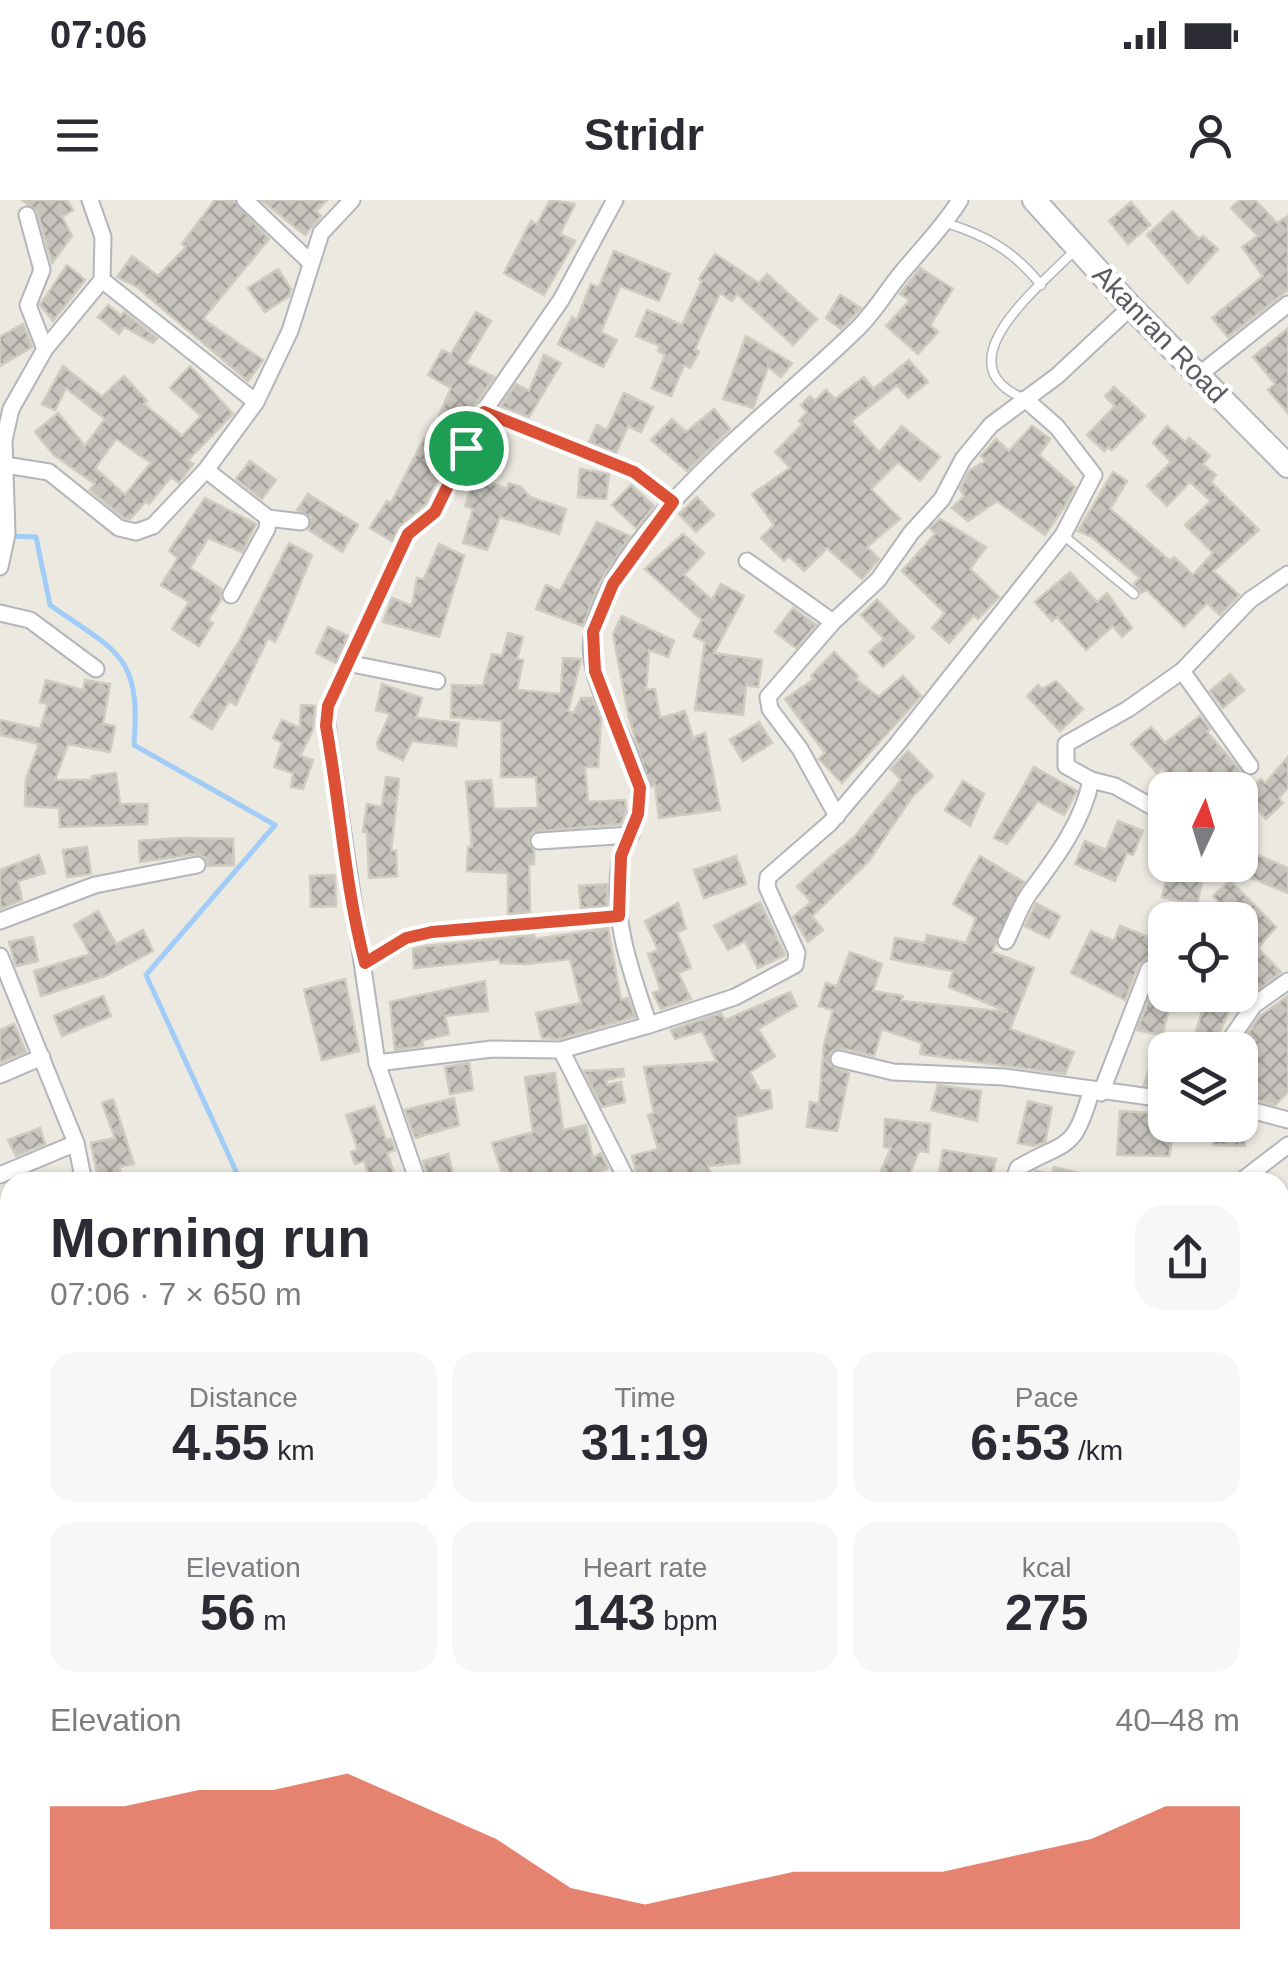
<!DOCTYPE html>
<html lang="en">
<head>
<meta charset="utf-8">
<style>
	:root { --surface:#fff; --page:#f7f7f7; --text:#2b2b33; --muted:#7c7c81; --accent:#dc5035 }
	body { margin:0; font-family:Helvetica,sans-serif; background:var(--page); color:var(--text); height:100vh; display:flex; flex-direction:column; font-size:38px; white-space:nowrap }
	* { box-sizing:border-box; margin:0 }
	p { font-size:32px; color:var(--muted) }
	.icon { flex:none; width:55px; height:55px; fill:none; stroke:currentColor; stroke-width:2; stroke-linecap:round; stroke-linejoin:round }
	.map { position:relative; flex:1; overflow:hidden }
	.panel { position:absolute; left:0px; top:972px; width:1290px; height:812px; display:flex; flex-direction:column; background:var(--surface); border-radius:30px 30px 0 0; box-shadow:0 2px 8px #0004 }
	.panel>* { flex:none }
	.needle { width:65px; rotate:4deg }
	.controls { position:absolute; left:1148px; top:572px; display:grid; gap:20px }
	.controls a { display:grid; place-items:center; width:110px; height:110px; border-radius:20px; background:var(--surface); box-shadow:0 2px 8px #0004; font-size:50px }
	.pin { position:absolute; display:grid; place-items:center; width:85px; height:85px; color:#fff; margin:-42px; border:5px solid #fff; border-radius:50%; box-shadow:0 2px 10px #0007 }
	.round { display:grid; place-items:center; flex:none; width:105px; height:105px; border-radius:30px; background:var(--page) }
	.overview { display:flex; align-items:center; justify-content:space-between; height:170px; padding:0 50px }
	h1 { font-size:55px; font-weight:800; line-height:75px }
	.stats { display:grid; grid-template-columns:repeat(3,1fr); gap:15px; height:170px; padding:10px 50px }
	.stats div { display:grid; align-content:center; border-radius:25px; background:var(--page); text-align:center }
	.stats b { font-size:50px; font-weight:800 }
	.stats small { font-size:28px; font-weight:400 }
	.stats p { font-size:28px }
	.chart { height:280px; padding:20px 50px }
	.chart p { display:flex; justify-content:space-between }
	.chart svg { width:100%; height:180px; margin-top:10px; fill:var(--accent); opacity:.7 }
	.status { display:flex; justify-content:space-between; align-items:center; height:70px; padding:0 50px; background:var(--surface); direction:ltr }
	.status svg { height:28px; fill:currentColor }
	header { display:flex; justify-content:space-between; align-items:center; height:130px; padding:0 50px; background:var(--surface); font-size:45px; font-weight:800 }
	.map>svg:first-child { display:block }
</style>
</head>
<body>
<div class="status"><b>07:06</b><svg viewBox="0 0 49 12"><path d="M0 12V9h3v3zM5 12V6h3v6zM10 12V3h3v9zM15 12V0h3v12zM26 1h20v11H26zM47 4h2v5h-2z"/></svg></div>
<header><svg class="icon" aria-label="menu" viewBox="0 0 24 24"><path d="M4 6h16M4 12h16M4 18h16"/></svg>Stridr<svg class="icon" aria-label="person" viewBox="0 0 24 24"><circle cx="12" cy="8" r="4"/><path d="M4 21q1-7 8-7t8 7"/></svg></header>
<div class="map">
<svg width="1288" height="1783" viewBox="0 0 1288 1783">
	<defs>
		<pattern id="building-cross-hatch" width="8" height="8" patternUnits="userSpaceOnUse" patternTransform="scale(2.5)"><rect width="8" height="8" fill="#c6c3bd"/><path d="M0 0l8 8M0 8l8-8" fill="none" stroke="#a4a19d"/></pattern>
	</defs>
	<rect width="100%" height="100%" fill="#ebe9e0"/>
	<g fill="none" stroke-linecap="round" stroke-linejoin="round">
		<g stroke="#a2ccf8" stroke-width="5">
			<path d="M8,336L36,337L50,405C118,453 141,454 134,545L275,625L146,775L241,982"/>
			<polyline points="1039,1775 1052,1783"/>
		</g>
	</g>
	<g fill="url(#building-cross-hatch)" stroke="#cfcbbf" stroke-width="2.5" fill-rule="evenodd">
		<polygon points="22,0 67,0 73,10 62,17 72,36 52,63 37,11"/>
		<polygon points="215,0 234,0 269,39 203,119 263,160 248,181 137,87 117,77 132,56 158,76 186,47 182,44"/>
		<polygon points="261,0 327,0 316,11 321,16 305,35"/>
		<polygon points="550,0 575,4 560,34 575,41 544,95 504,73 531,21 537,24"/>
		<polygon points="1240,0 1255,0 1277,23 1288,16 1288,90 1228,137 1212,118 1263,76 1242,47 1258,36 1231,8"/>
		<polygon points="1131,2 1150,25 1128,44 1109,21"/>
		<polygon points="1173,11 1199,39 1203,36 1218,49 1188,83 1147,35"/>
		<polygon points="614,51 670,74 659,101 620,86 601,132 617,140 603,167 558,144 572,117 577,120 591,84 599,87"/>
		<polygon points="715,54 759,83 767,74 817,119 793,145 737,94 732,101 720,93 695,149 699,152 690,168 684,165 671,196 652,188 665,155 658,151 660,146 636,136 647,110 682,125 702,81 699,79"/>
		<polygon points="67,65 85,80 53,121 40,105"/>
		<polygon points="920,68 953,89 930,125 938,132 918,154 886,126 910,100 900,94"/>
		<polygon points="278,69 291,89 289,96 265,112 248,88"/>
		<polygon points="840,95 861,108 841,129 826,118"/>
		<polygon points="108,105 121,116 124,112 157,138 153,143 124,127 119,134 98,117"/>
		<polygon points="476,112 491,121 466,163 494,177 474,206 426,304 400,326 392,341 370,328 387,301 391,303 424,239 428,242 451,188 428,175 442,150 451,154"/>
		<polygon points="23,124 32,147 0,166 0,137"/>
		<polygon points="1288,128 1288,213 1268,190 1275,184 1253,157"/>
		<polygon points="746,136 792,163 781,177 768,167 753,208 723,199"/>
		<polygon points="544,155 561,163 529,217 501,206 516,184 529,191"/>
		<polygon points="909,160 928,182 908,198 897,185 851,221 879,252 902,226 940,257 920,281 898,262 871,289 900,319 867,347 879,359 862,379 827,348 804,371 789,356 784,361 761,338 774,325 752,294 790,268 775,252 803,224 799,221 807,212 801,205 810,196 815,201 826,190 835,199 864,177 873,189"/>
		<path d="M63,166L102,197L124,176L147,201L144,204L182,236L201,216L170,188L190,166L233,214L188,260L193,264L179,283L171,277L149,304L146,301L130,319L124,318L90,290L95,284L54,255L35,232L58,213L85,246L105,219L66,188L55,210L42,204ZM116,239L151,263L125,295L95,268Z"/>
		<polygon points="1114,187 1145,216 1112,250 1108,247 1104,251 1087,235 1115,206 1105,196"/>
		<polygon points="624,193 653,207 641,232 628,226 616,253 589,242 597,225 607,230"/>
		<polygon points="714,209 730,229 687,271 651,240 672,219 686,232"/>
		<polygon points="1032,226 1050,239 1039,255 1075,287 1065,306 1045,335 997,301 968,321 952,308 964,296 960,289 970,270 986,261 981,256 996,239 1009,251"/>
		<polygon points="1167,226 1185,242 1189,238 1210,256 1203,264 1216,275 1211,282 1259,330 1213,371 1239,395 1220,415 1207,403 1184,427 1147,390 1141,393 1134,384 1140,378 1092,337 1078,331 1113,272 1127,281 1110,309 1170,361 1174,357 1193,375 1213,353 1185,325 1211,301 1190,282 1167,306 1147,286 1171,262 1153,243"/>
		<polygon points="250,261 276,280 262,299 236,279"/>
		<polygon points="580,269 609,274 606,299 578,297"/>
		<polygon points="475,277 507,289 509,283 521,287 530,297 566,309 559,334 500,317 487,350 463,343 473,309 465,306"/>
		<polygon points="631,285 654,306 636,328 612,305"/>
		<polygon points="308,294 358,325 342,352 309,330 311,317 297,310"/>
		<polygon points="697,297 714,315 696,332 679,314"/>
		<polygon points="205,298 256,324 242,352 208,338 190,368 221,389 221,400 208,420 213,423 199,446 172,429 189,402 161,385 178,358 169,351"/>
		<polygon points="940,319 986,347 970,369 999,397 978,419 974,415 949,443 932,428 945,413 902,371 935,334 930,328"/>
		<polygon points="597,322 630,336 598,385 583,426 536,409 546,385 560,391"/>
		<polygon points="683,334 704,353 684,375 712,400 721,384 744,396 714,453 762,460 758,487 746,485 743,515 695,510 705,442 693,436 702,420 645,369"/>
		<polygon points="289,343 312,355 286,419 275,442 268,438 236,505 229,501 212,529 191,517 240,440"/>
		<polygon points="439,344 464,356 439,437 383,422 392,398 412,406 417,378 424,379"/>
		<polygon points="1070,372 1097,402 1107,393 1132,428 1122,437 1113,426 1086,450 1057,417 1052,421 1035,402"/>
		<polygon points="877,400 914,437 883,467 869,452 884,439 861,415"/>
		<polygon points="793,408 816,425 796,448 775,432"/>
		<polygon points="622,416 674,441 668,457 649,450 646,490 655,489 660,518 685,511 693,538 705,533 720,610 659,618 655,585 650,587 629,518 613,434"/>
		<polygon points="328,427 348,436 336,463 316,453"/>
		<polygon points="508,433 523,437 517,459 523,460 517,490 561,494 563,458 581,459 568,511 574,513 581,498 592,498 601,519 598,567 585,567 588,602 625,600 626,611 621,624 532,632 528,641 534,651 534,664 529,664 530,712 508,714 508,673 467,671 468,647 472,647 466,582 491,580 494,609 538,608 536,577 501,577 502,521 451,517 452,485 483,486 492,454 502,456"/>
		<polygon points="834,452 858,476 855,479 879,497 903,476 921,496 842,583 819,559 825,553 785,499 814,479 811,476"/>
		<polygon points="1230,474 1244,490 1223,508 1210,491"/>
		<polygon points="46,480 83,490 85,480 110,484 103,524 115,526 110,552 68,544 55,580 92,580 92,576 116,573 120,604 148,604 147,624 60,627 59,608 25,606 26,579 39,544 0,535 0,520 40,529 48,504 40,502"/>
		<polygon points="1056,481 1083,509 1060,531 1027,496 1038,485 1042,489"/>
		<polygon points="382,484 422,498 416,518 459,523 456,546 412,541 403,560 379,549 377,543 390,514 376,510"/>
		<polygon points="301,505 315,506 313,530 300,556 313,560 303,589 291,587 293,573 274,567 282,543 273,538 282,520 300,528"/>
		<polygon points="1200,516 1210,529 1207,532 1254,586 1261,579 1265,583 1288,557 1288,588 1279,598 1283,603 1266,619 1233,582 1224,590 1178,590 1162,568 1157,573 1131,544 1151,527 1165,543"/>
		<polygon points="759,522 772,543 743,561 730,540"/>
		<polygon points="908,551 933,576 912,597 868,662 812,716 823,730 808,742 793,717 811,702 797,686 855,636 901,580 891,569"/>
		<polygon points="1034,567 1077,591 1064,615 1038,601 1007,644 994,638"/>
		<polygon points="386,577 399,579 391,651 396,651 397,676 369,678 367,632 363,632 367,604 382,607"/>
		<polygon points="963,581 984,594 970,626 945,610"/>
		<polygon points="1118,621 1143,631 1133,655 1127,653 1115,681 1075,664 1085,641 1106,650"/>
		<polygon points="182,638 233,639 234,665 208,666 205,657 196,654 140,662 139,641"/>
		<polygon points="87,647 91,674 67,677 63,650"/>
		<polygon points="1248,651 1288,668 1288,693 1239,673"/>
		<polygon points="39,655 45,673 18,681 22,700 0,709 0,670"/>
		<polygon points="736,656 746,684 704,698 694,670"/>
		<polygon points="980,656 1024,682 992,752 1034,768 1010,829 1074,852 1065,874 920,854 922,843 882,829 874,856 841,848 830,852 831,866 849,873 837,931 807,927 810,902 819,904 824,845 833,810 819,806 826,783 837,786 850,752 882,764 873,791 903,796 901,801 1008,812 949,787 953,771 891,759 895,738 925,743 927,735 966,743 976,718 953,704"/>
		<polygon points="1167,674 1202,682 1197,705 1162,697"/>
		<polygon points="335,675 336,706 311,707 310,676"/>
		<polygon points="1230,680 1276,727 1258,748 1281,772 1240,806 1240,720 1215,720 1224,708 1213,696"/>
		<polygon points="607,684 607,706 581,708 579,686"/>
		<polygon points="760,702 785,755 758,768 745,741 728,750 714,726"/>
		<polygon points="678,703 686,729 677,732 691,768 678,773 691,799 661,809 653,793 661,790 648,754 658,750 645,721"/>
		<polygon points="1036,703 1060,716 1049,738 1025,726"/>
		<polygon points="98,711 116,744 143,730 153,751 105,776 41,796 34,771 90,754 74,725"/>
		<polygon points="1120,726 1159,741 1152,758 1139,764 1125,800 1071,773 1091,731 1114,741"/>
		<polygon points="608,728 621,800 628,798 635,817 560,839 542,838 536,813 581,803 570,759 526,764 500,763 499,759 414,768 413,749 425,746 534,735 535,739"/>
		<polygon points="33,737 38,761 16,766 9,742"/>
		<polygon points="1158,776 1165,777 1165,795 1236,795 1212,850 1190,850 1202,812 1171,802 1164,828 1161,887 1144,885 1160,835 1137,830"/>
		<polygon points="345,779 359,851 322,860 304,790"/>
		<polygon points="485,781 488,811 445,816 449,834 422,840 423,846 395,850 390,802"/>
		<polygon points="790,792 797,806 758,829 775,856 750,872 760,891 770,890 772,908 736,917 740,963 708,966 714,982 683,982 680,973 639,982 632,956 658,949 648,915 654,913 644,867 717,862 702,831 675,839 671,830 721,813 725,820"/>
		<polygon points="103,796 111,816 62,836 54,816"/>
		<polygon points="1288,796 1288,892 1275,905 1257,900 1240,883 1240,845 1260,816"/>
		<polygon points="14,824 26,852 0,863 0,830"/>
		<polygon points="469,863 473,890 450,894 445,867"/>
		<polygon points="623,869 624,876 606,880 607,885 621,882 625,902 602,907 584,871"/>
		<polygon points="555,873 563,930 586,925 593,958 601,953 608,968 579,982 512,982 507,971 502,973 492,943 533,932 525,877"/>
		<polygon points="938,885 981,891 977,921 931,910"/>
		<polygon points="454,898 459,925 415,938 405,910"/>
		<polygon points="113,899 134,964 119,967 124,982 99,982 91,943 115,938 102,903"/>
		<polygon points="1028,901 1052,907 1045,942 1034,946 1018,943"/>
		<polygon points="374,906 386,940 391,939 395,950 387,953 397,982 371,982 364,961 355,964 351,952 358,950 346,915"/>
		<polygon points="1120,911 1165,914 1165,925 1175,925 1169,956 1117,955"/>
		<polygon points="885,919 930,924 928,952 919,951 910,973 933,982 876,982 891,948 884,947"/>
		<polygon points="1214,925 1245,925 1245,946 1213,945"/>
		<polygon points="40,928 45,944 16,956 8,940"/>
		<polygon points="943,950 996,959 991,981 965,974 963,982 937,982"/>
		<polygon points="448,954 455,982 429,982 423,961"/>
		<polygon points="1054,967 1099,978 1099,982 1025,982 1036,971 1052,975"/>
	</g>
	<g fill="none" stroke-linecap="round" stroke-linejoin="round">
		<g stroke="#b3b5ba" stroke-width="11">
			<g id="lane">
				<path d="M946,23C986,35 1015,52 1041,85"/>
				<path d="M1025,199C938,164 1043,84 1077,48"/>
				<polyline points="1063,335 1134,394"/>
			</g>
		</g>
		<g stroke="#b3b5ba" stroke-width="19">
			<g id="street">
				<polyline points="245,0 309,61"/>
				<polyline points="27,15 42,70 28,105 45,149"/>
				<polyline points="102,80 256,202"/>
				<polyline points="1200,174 1288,104"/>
				<polyline points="484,211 633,272 673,303"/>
				<polyline points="5,265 49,272 119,328 136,332 153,326 206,270 256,202 290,131 321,33 352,0"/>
				<polyline points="206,270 268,318 267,329 231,395"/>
				<polyline points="268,318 301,322"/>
				<polyline points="747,361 833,422"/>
				<polyline points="0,367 7,334 4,240 11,209 45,149 102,80 103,37 90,0"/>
				<polyline points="0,413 30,420 96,469"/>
				<polyline points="347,463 437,481"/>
				<polyline points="1182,471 1250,566"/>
				<polyline points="1091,580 1115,586 1165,614"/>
				<polyline points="837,616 800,549 770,509 768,497 833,422 878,380 911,333 942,299 963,259 991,225 1057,176 1131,107"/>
				<polyline points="539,641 631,635"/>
				<polyline points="0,721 95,685 197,665"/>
				<path d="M1006,741C1014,725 1020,705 1031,691C1055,659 1083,622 1091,580L1066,566V544L1128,509L1182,471L1250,400L1288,374"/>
				<polyline points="0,756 76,943 84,982"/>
				<polyline points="365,763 407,738 432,732 619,716"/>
				<polyline points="649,825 735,797 795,765 797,753 767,687 768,677 830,623 898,543 1063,335 1094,275 1057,227 1025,199"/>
				<polyline points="561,850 628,982"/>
				<polyline points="1223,850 1254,805 1288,781"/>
				<polyline points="839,859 893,872 1004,877 1165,899"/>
				<path d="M377,863L492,849L561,850L649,825C631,772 611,719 620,662C624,637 642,617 639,590C634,536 581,486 593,431C616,325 780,205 856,130C874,113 887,90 903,71C923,47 944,26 960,0"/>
				<polyline points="0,875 42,857"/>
				<polyline points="1101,893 1149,769"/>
				<polyline points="1240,907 1288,920"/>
				<polyline points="0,975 76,943"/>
				<polyline points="418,982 377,863 327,525 328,506 408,334 435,311 484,211 561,100 615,0"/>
				<path d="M1013,982L1018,968C1067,939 1073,954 1091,892"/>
				<polyline points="1240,982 1288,945"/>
				<polyline points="0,1207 10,1203"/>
				<polyline points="1280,1263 1288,1267"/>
				<polyline points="0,1296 10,1294"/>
				<polyline points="0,1394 10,1423"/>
				<polyline points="1280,1458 1288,1453"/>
				<polyline points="0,1467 10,1463"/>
				<polyline points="0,1628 10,1624"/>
				<polyline points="1280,1680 1288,1693"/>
				<polyline points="376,1775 408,1780 421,1775"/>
				<polyline points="950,1775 950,1783"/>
				<polyline points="46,1783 46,1775"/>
				<polyline points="200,1783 201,1775"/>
			</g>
		</g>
		<g stroke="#b4b6bc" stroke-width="26">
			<polyline id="secondary" points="1034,0 1131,107 1288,266"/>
		</g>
		<use href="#lane" stroke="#fff" stroke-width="8"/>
		<use href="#street" stroke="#fff" stroke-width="15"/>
		<use href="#secondary" stroke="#fff" stroke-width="22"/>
	</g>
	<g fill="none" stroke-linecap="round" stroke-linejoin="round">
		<g stroke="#fff" stroke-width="20">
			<path id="route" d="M484,212L634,272L673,302L613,384L593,432L595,471L640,588L638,614L621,656L619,716L432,732L406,738L365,763C345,687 340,604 326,526L328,506L408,334L435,312Z"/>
		</g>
		<use href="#route" stroke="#dc5035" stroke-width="12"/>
	</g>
	<g text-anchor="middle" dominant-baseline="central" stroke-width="9" stroke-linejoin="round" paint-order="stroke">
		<g font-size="28" fill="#595b60" stroke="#fff">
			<text transform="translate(1160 134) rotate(46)">Akanran Road</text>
		</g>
	</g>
</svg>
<div class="controls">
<a><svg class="needle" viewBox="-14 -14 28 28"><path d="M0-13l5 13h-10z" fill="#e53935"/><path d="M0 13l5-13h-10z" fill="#7c7c81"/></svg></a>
<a><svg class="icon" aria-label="locate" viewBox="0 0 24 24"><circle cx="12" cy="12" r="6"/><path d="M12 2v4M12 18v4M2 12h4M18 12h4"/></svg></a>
<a><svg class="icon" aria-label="layers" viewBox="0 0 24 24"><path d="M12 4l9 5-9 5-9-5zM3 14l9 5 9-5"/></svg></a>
</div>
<div class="pin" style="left:466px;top:248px;background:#1e9e55"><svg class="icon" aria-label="arrive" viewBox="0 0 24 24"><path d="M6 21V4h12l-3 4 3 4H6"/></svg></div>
<section class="panel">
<div class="overview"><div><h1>Morning run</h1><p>07:06 · 7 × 650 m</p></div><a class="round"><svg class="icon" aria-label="share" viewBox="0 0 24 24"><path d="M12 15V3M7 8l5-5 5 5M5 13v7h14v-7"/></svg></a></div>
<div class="stats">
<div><p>Distance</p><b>4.55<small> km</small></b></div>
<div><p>Time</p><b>31:19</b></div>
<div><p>Pace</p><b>6:53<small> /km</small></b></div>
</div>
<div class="stats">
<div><p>Elevation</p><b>56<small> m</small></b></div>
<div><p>Heart rate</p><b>143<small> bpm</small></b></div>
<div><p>kcal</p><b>275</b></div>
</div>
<div class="chart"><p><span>Elevation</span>40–48 m</p>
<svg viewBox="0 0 160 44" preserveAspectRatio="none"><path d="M0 44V14L10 14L20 10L30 10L40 6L50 14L60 22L70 34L80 38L90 34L100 30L110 30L120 30L130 26L140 22L150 14L160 14V44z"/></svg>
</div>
</section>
</div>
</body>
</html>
